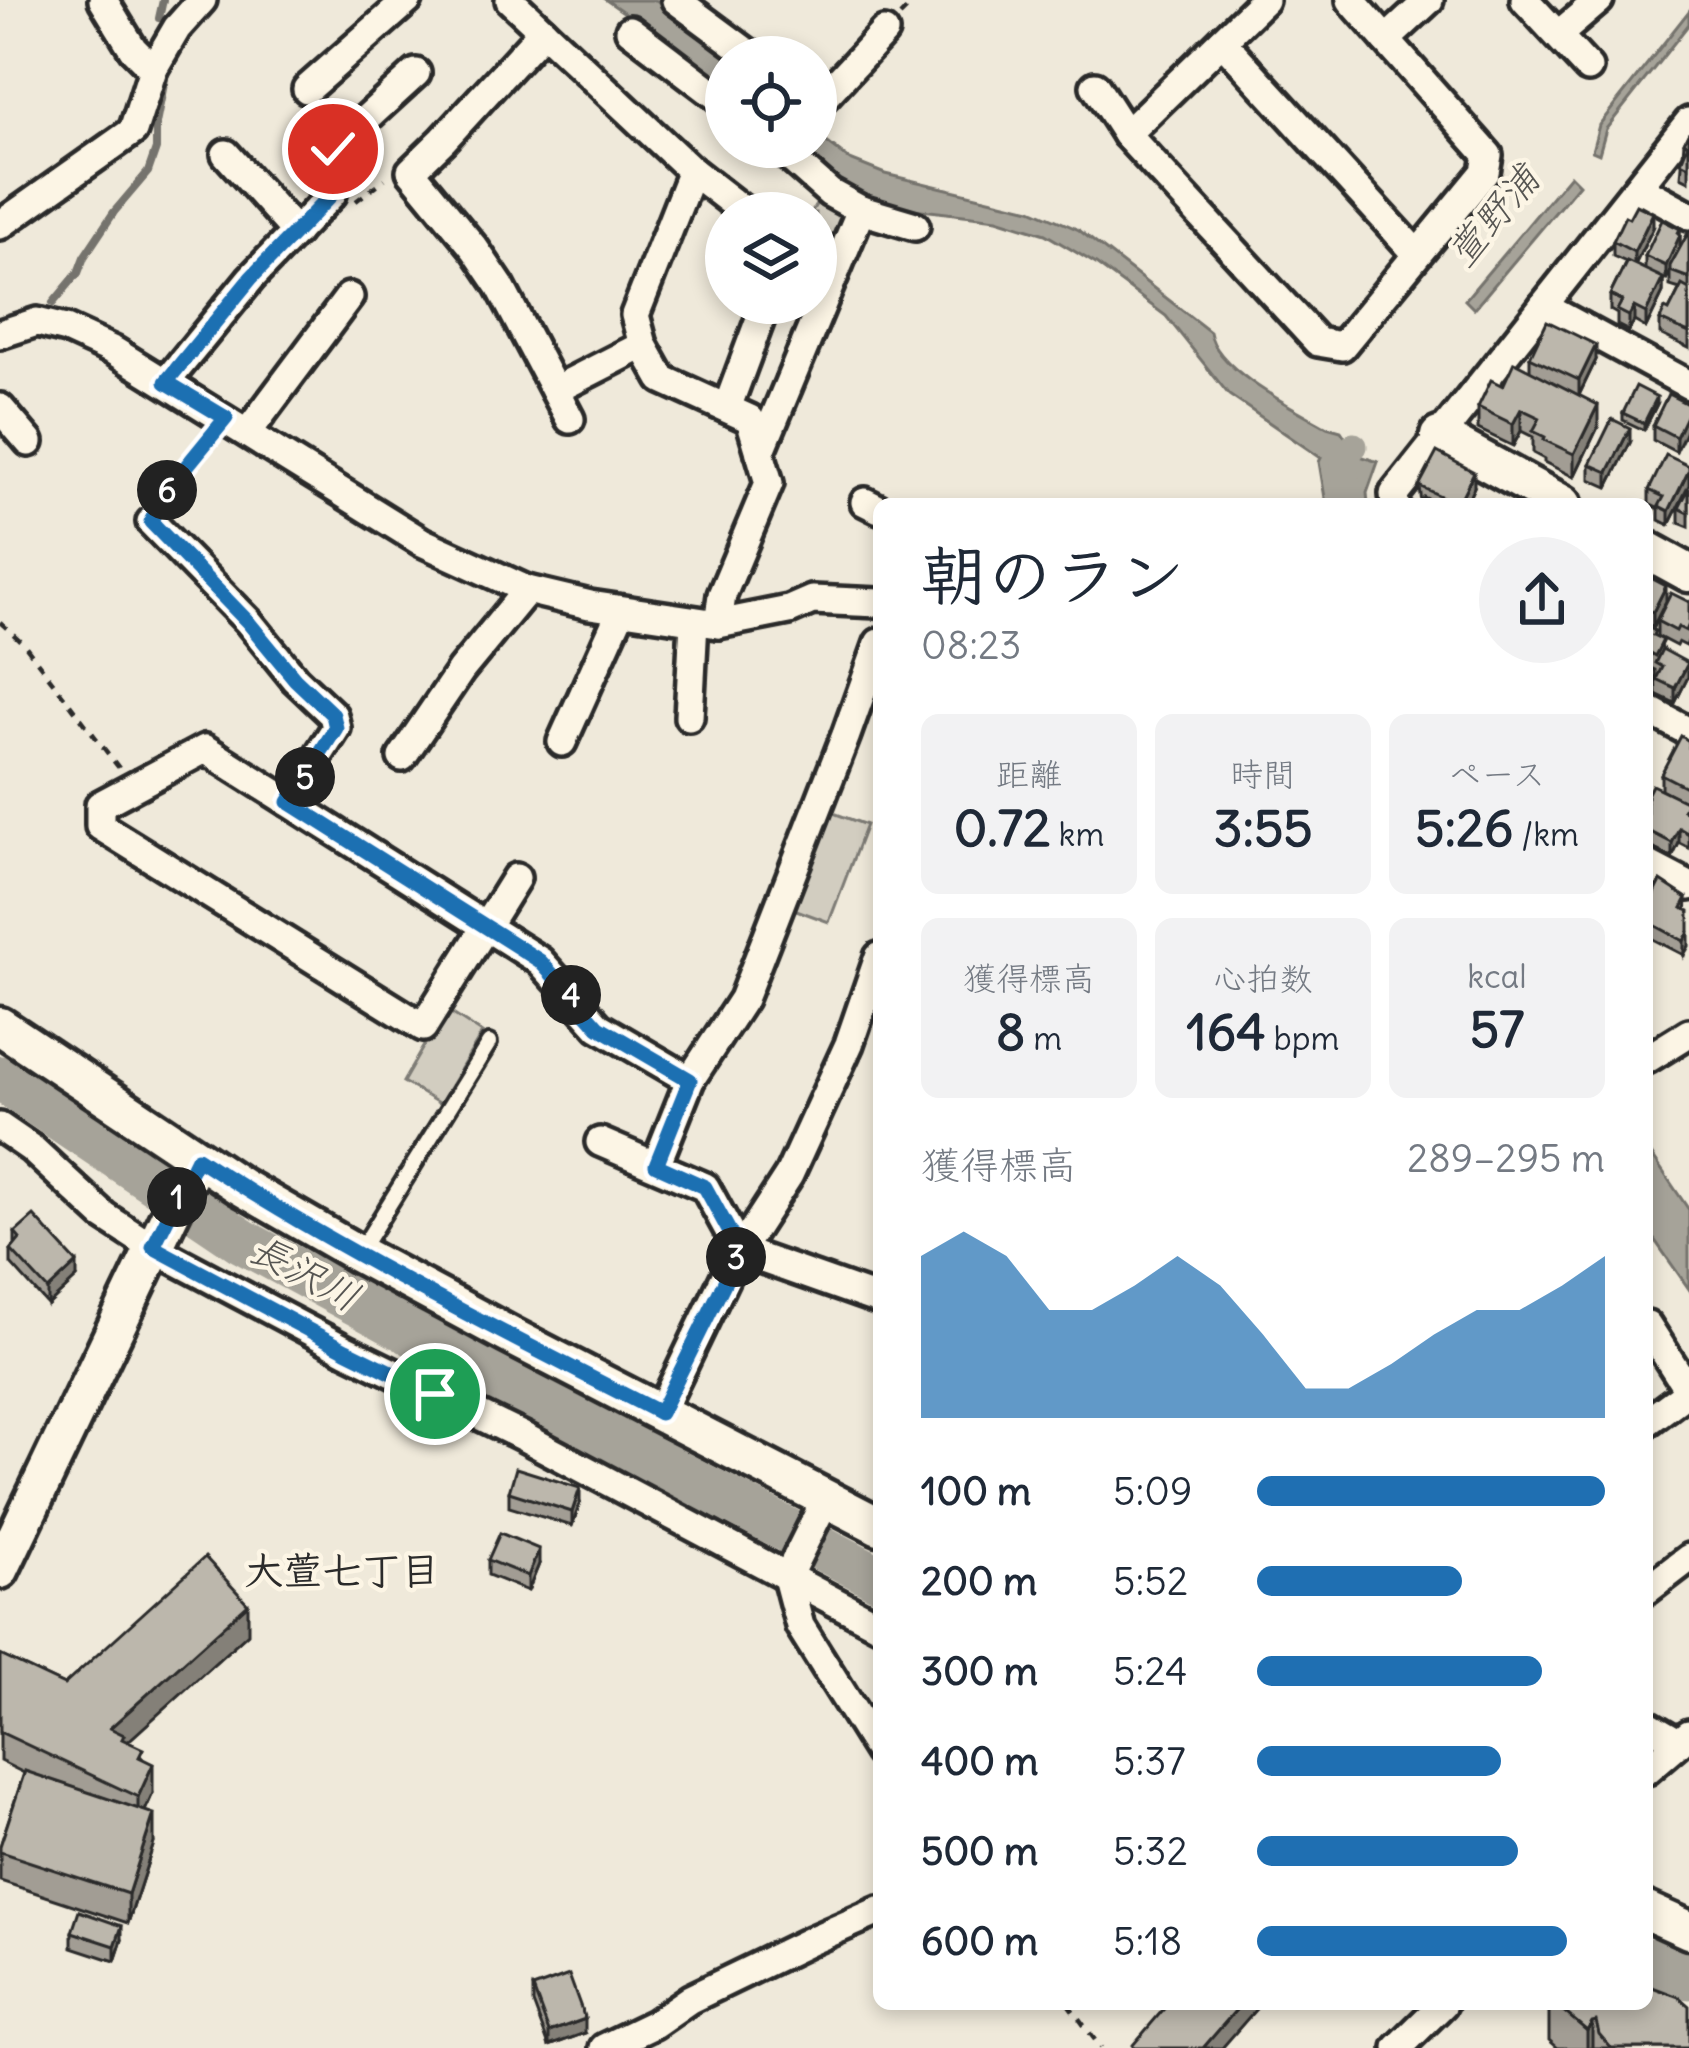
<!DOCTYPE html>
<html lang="ja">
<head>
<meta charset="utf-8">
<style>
	:root { --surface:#fff; --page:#f2f2f3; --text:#1f2937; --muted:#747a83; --accent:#1f6fb2 }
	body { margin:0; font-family:Delius,"Klee One",sans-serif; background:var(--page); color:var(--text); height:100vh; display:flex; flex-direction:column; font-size:45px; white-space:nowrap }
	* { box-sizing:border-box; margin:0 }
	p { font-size:39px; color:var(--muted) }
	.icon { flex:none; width:66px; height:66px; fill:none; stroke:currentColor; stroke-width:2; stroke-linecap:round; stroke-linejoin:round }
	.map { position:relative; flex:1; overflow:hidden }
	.details { position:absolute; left:873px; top:498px; width:780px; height:1512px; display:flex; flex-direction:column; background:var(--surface); border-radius:18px; box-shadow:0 6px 18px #0003 }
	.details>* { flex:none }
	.fabs { position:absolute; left:705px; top:36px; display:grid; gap:24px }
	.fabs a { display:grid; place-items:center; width:132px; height:132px; border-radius:50%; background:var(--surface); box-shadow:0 6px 18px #0003; font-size:60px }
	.pin { position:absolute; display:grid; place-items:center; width:102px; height:102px; color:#fff; margin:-51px; border:6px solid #fff; border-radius:50%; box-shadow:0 3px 12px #0007 }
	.km { position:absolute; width:60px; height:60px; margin:-30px; border-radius:50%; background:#222; color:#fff; font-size:33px; line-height:60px; text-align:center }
	.round { display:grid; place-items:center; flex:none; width:126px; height:126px; border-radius:63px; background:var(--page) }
	.summary { display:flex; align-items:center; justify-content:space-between; height:204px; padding:0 48px }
	h1 { font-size:66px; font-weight:700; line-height:90px }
	.stats { display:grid; grid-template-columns:repeat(3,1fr); gap:18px; height:204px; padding:12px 48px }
	.stats div { display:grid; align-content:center; border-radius:18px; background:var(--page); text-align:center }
	.stats b { font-size:51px; font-weight:700 }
	.stats small { font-size:33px; font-weight:400 }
	.stats p { font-size:33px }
	.chart { height:336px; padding:24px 48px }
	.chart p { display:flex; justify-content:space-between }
	.chart svg { width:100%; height:216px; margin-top:12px; fill:var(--accent); opacity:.7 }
	ul { padding:0 48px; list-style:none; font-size:39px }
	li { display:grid; grid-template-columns:192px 144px 1fr; align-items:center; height:90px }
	li i { height:30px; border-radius:15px; background:var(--accent) }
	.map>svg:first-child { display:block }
</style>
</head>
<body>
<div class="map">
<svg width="1689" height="2048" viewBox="0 0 1689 2048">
	<rect width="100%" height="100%" fill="#efe9da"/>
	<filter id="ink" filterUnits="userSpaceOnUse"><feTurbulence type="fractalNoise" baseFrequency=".00833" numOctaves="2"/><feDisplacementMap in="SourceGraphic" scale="24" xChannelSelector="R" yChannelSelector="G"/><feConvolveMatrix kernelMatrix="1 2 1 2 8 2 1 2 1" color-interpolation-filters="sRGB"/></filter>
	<g filter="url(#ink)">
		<g fill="#d2cdc0" stroke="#7e7c76" stroke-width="3">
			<polygon points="821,196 849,209 832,263 816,256 816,213 811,213"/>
			<polygon points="828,811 866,825 829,922 791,908"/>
			<polygon points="445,1009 482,1033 440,1104 403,1082"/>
		</g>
		<g fill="#a6a399" stroke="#75736d" stroke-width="3">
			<polygon points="606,0 656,0 726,48 735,57 726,57 726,88 687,56"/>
			<polygon points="1689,11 1689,24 1606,129 1599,154 1592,151 1599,125"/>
			<path d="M816,134L850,160L885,174L1031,209L1079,230L1210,332C1215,369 1295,409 1327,427L1341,431L1357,455L1378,462L1367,493L1368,504H1326L1319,462L1321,458L1229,395L1166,316L1096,264L1045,234L997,219L913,209L861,194L830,176L791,147H816Z"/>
			<polygon points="1570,175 1579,184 1474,309 1465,300"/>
			<polygon points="1647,1148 1689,1210 1689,1289 1647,1229"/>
		</g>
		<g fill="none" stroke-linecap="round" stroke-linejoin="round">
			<g stroke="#75736d" stroke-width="8">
				<polyline points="159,18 163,0"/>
				<polyline points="53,303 78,273 84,257 114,212 148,172 156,149 156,124 165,79"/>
			</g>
			<polyline stroke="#a6a399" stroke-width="27" points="1350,504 1343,459 1354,446"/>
			<g stroke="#a6a399" stroke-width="45">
				<polyline points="0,1078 242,1241 448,1353 879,1578"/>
				<polyline points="1647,1960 1689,1977"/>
			</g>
			<g stroke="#2b2b2b" stroke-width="22">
				<polyline id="service" points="359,1253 489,1043"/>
			</g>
			<g stroke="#2b2b2b" stroke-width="36">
				<g id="minor">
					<polyline points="103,0 133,49 153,69"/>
					<polyline points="510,0 692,171 746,213"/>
					<polyline points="676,0 753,57"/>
					<polyline points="1351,0 1386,40"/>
					<polyline points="1525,0 1588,68"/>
					<polyline points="630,30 726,103"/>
					<polyline points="543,31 443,140 411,171 475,249 500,286 570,419"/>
					<polyline points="1558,35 1599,0"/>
					<polyline points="1222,41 1417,254"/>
					<polyline points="1095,86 1126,134 1318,342 1342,346 1485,172 1488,155 1386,40 1429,0"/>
					<polyline points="307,89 408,0"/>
					<polyline points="816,98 825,96 884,32"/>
					<polyline points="1126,134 1264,0"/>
					<polyline points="226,154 296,232"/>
					<polyline points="692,171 635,315 643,345 662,379 750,419 769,483 722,595 718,624"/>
					<polyline points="1638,187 1689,215"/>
					<polyline points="861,210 915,226"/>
					<polyline points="0,225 133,131 153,69 177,28 202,0"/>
					<polyline points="1543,306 1689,385"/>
					<polyline points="0,334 37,322 66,329 114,351 422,542 527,590 590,605 718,624 789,610 812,600 879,603"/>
					<polyline points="166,382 251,278 332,194 333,149 416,73"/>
					<polyline points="555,390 643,345"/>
					<polyline points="0,408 29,442"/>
					<polyline points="727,408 766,303"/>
					<polyline points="248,432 349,297"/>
					<polyline points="760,453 861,210 830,193 778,147"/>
					<polyline points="865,502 879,509"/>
					<polyline points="1395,504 1394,494 1689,122"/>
					<polyline points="151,522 248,621 295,679 333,715 336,728 289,802"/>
					<polyline points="1647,709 1689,732"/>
					<polyline points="689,717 694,621"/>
					<polyline points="562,742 621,611"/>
					<polyline points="402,757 461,670 527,590"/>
					<polyline points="1647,864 1689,886"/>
					<polyline points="516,878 423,1027 100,826 100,805 205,749 540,961 599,1027 690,1080"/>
					<polyline points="1647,1059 1689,1033"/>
					<polyline points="0,1127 32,1149 104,1216 153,1248 346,1350 524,1437 879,1625"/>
					<polyline points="600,1142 705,1187 740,1251 879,1300"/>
					<polyline points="656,1165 690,1080 743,999 846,735 879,643"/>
					<polyline points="1647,1325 1689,1391 1647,1422"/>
					<polyline points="660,1413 732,1263 789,1175 849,1044 879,957"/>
					<polyline points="826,1499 787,1577 800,1626 879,1752"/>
					<polyline points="1647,1590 1689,1558"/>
					<polyline points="1647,1724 1678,1742"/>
					<polyline points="1647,1770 1689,1734"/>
					<polyline points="604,2048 654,2024 690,1999 810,1941 879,1911"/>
					<polyline points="1398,2048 1443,2004"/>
				</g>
			</g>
			<g stroke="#2b2b2b" stroke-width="45">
				<g id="tertiary">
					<polyline points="1439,436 1563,504"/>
					<polyline points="1647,550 1689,573"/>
					<polyline points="0,1026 240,1186 358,1254 507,1334 879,1526"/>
					<polyline points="0,1570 197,1158"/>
					<polyline points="1647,1911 1689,1930"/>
				</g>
			</g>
			<g stroke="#2b2b2b" stroke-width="4.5" stroke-dasharray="9 9" stroke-linecap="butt">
				<polyline points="900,16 916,0"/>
				<polyline points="356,201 385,179"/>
				<polyline points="161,497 207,441"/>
				<polyline points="0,622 24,644 119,768"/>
				<polyline points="1068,2004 1101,2048"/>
			</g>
			<use href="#service" stroke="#fcf5e5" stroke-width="14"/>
			<use href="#minor" stroke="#fcf5e5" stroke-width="27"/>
			<use href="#tertiary" stroke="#fcf5e5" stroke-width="36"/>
		</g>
		<g fill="#a29d94" stroke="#2b2b2b" stroke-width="3">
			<polygon points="1689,132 1689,181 1681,177 1684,142"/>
			<polygon points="1653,228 1635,265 1645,270 1645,256 1680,229 1680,247 1689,233 1689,348 1660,334 1660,320 1669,311 1680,289 1670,286 1670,271 1666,280 1663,279 1663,293 1646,328 1634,321 1629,331 1617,325 1617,314 1610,310 1610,295 1626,262 1613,256 1613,241"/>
			<polygon points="1530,357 1596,360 1579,395 1598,427 1574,477 1544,462 1544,459 1533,453 1533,437 1521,431 1513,446 1478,429 1478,407 1503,386 1530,370"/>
			<polygon points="1657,404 1644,430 1623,420 1623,413"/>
			<polygon points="1689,405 1676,452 1653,440 1653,425"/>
			<polygon points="1630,443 1608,487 1590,479 1590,464"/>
			<polygon points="1689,466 1689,485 1669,525 1659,520 1659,509 1649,504 1649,490"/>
			<polygon points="1419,486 1474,487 1466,504 1421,504"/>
			<polygon points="1689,488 1689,527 1679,523 1679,508"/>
			<polygon points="1647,576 1666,586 1653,627 1647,624"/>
			<polygon points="1689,602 1689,639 1686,646 1678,642 1676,646 1657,636 1657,621"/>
			<polygon points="1647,627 1663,649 1688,677 1675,703 1656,694 1655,670 1650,668"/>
			<polygon points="1689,741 1686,802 1661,789 1661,774"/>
			<polygon points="1647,795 1689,813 1689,848 1679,843 1672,858 1647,845"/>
			<polygon points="1687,898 1684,955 1647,936 1647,921"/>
			<polygon points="15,1233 77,1278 48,1305 11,1264 11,1250 15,1245"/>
			<polygon points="509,1492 580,1503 572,1526 509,1507"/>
			<polygon points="488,1560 539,1564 528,1591 488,1575"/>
			<polygon points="248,1633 127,1741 143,1759 153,1793 145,1811 154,1843 128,1923 0,1881 0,1846 24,1773 0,1761 0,1655 64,1685"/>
			<polygon points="72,1932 122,1940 115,1961 72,1947"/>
			<polygon points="533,1988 585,2033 549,2046 533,2003"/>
			<polygon points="1549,2004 1647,2004 1689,2048 1558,2048 1549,2040"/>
		</g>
		<g fill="#848078" stroke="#2b2b2b" stroke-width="3">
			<polygon points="1653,213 1653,228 1634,266 1634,252"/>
			<polygon points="1680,229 1680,250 1666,280 1666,266"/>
			<polygon points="1663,278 1663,293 1646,328 1646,313"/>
			<polygon points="1634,307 1634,321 1629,331 1629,316"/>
			<polygon points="1596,345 1596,360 1579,395 1579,380"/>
			<polygon points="1657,397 1657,404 1644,430 1644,423"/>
			<polygon points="1598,405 1598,427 1574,477 1574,454"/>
			<polygon points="1521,409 1521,431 1513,446 1513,424"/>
			<polygon points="1689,410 1689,425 1676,452 1676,437"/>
			<polygon points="1630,428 1630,443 1608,487 1608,472"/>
			<polygon points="1689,470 1689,485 1669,525 1669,511"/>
			<polygon points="1474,472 1474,487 1466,504 1458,504"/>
			<polygon points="1666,586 1666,601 1653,627 1653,612"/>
			<polygon points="1688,663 1688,677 1675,703 1675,688"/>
			<polygon points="1679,828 1679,843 1672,858 1672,843"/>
			<polygon points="1653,880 1653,895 1647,906 1647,891"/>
			<polygon points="1689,931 1689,946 1684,955 1684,941"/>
			<polygon points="77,1263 77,1278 48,1305 48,1290"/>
			<polygon points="580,1488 580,1503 572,1526 572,1512"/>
			<polygon points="539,1549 539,1564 528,1591 528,1576"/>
			<polygon points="248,1604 248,1633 124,1745 110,1728"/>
			<polygon points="153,1764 153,1793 138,1826 138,1797"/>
			<polygon points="154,1814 154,1843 128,1923 128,1894"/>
			<polygon points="122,1926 122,1940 115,1961 115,1946"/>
			<polygon points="1241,2004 1256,2004 1256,2009 1222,2048 1203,2048"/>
			<polygon points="585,2019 585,2033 549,2046 549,2032"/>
			<polygon points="1592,2022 1592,2048 1587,2048 1587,2031"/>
		</g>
		<g fill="#bcb7ac" stroke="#2b2b2b" stroke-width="3">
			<polygon points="1689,132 1689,166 1681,162 1688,144 1684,142"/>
			<polygon points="1636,205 1653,213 1634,252 1613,241 1625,216 1629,218"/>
			<polygon points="1662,220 1680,229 1678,233 1680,235 1666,266 1645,256"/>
			<polygon points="1688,233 1689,233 1689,278 1670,271 1670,266"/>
			<polygon points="1627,261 1663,278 1646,313 1634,307 1629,316 1617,310 1622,301 1610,295"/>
			<polygon points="1682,285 1689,289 1689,333 1660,320 1665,309 1669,311"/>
			<polygon points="1547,321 1596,345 1579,380 1530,357"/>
			<polygon points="1514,362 1598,405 1574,454 1544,440 1545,437 1533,431 1540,418 1521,409 1513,424 1478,407 1491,380 1503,386"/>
			<polygon points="1636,386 1657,397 1644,423 1623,413"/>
			<polygon points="1668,394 1689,405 1689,410 1676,437 1653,425"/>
			<polygon points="1612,419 1630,428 1608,472 1590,464"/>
			<polygon points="1437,452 1474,472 1458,504 1419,486"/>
			<polygon points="1666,455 1689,466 1689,470 1669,511 1659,506 1664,497 1649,490"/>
			<polygon points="1689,488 1689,513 1679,508"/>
			<polygon points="1424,497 1436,503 1435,504 1421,504"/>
			<polygon points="1647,576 1666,586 1653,612 1647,610"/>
			<polygon points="1671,593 1689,602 1689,624 1686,631 1678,627 1676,631 1657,621"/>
			<polygon points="1647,627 1655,631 1653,635 1663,640 1655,656 1650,653 1647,658"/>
			<polygon points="1662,649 1688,663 1675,688 1656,679 1662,667 1655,663"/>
			<polygon points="1681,736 1689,741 1689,781 1686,787 1661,774"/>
			<polygon points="1652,785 1687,802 1683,810 1689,813 1689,834 1679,828 1672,843 1647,830 1647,795"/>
			<polygon points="1661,881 1687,898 1682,908 1689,911 1689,931 1684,941 1647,921 1647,909"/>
			<polygon points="34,1216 77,1263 48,1290 11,1250 20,1239 15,1233"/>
			<polygon points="516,1468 580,1488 572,1512 509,1492"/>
			<polygon points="500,1533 539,1549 528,1576 488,1560"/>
			<polygon points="205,1557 248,1604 110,1728 124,1735 122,1739 143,1749 139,1757 153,1764 138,1797 0,1732 0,1655 64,1685"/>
			<polygon points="25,1771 154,1814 128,1894 0,1852 0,1846"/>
			<polygon points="79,1911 122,1926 115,1946 72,1932"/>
			<polygon points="569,1975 585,2019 549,2032 533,1988"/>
			<polygon points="1647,1985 1679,1997 1689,2006 1689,2048 1611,2048 1599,2034 1596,2021 1592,2022 1587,2031 1555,2004 1647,2004"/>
			<polygon points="1168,2004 1241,2004 1203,2048 1133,2048 1133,2045"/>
		</g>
	</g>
	<g fill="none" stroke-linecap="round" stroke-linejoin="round" filter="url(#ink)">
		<g stroke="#fff" stroke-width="24">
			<path id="route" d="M333,149L332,194L251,278L166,382L226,418L159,500L151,522L248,622L295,679L333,715L336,728L289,802L540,961L599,1027L690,1080L656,1165L705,1187L740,1251L660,1413C504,1333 344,1254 197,1158L153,1247L346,1350L435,1394"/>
		</g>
		<use href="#route" stroke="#1f6fb2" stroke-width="15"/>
	</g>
	<g text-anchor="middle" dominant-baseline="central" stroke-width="9" stroke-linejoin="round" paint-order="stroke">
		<g font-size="39" font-style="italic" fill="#565552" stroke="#fcf5e5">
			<text transform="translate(1493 216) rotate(-50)">萱野浦</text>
			<text transform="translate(305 1273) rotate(28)">長沢川</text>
		</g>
		<g font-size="39" font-weight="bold" fill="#2b2b2b" stroke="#fcf5e5">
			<text x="342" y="1570">大萱七丁目</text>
		</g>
	</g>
</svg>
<div class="fabs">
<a><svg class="icon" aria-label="locate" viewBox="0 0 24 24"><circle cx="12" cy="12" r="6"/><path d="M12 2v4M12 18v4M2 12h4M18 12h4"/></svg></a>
<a><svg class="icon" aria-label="layers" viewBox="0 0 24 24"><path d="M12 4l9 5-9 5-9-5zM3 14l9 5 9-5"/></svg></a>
</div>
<div class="pin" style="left:435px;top:1394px;background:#1e9e55"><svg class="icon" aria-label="arrive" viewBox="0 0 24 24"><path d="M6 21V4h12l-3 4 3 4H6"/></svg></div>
<div class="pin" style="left:333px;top:149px;background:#d93025"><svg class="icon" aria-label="check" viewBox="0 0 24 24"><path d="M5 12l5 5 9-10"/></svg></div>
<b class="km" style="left:177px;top:1197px">1</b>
<b class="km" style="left:736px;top:1257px">3</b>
<b class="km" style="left:571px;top:995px">4</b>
<b class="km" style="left:305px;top:777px">5</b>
<b class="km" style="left:167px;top:490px">6</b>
<section class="details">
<div class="summary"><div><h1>朝のラン</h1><p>08:23</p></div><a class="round"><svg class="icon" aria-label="share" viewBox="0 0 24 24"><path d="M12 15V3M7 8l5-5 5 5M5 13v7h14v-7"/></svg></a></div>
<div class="stats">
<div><p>距離</p><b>0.72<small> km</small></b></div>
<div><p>時間</p><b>3:55</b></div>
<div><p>ペース</p><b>5:26<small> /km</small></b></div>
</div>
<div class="stats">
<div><p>獲得標高</p><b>8<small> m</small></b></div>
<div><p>心拍数</p><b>164<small> bpm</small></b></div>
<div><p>kcal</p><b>57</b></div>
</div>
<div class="chart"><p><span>獲得標高</span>289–295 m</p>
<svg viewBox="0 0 160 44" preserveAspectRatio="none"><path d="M0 44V11L10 6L20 11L30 22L40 22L50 17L60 11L70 17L80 27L90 38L100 38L110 33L120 27L130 22L140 22L150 17L160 11V44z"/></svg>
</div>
<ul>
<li><b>100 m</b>5:09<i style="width:100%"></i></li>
<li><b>200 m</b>5:52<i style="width:59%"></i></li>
<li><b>300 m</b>5:24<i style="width:82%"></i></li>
<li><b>400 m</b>5:37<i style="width:70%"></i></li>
<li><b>500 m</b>5:32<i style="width:75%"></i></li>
<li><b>600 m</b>5:18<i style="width:89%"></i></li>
</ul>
</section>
</div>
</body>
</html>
